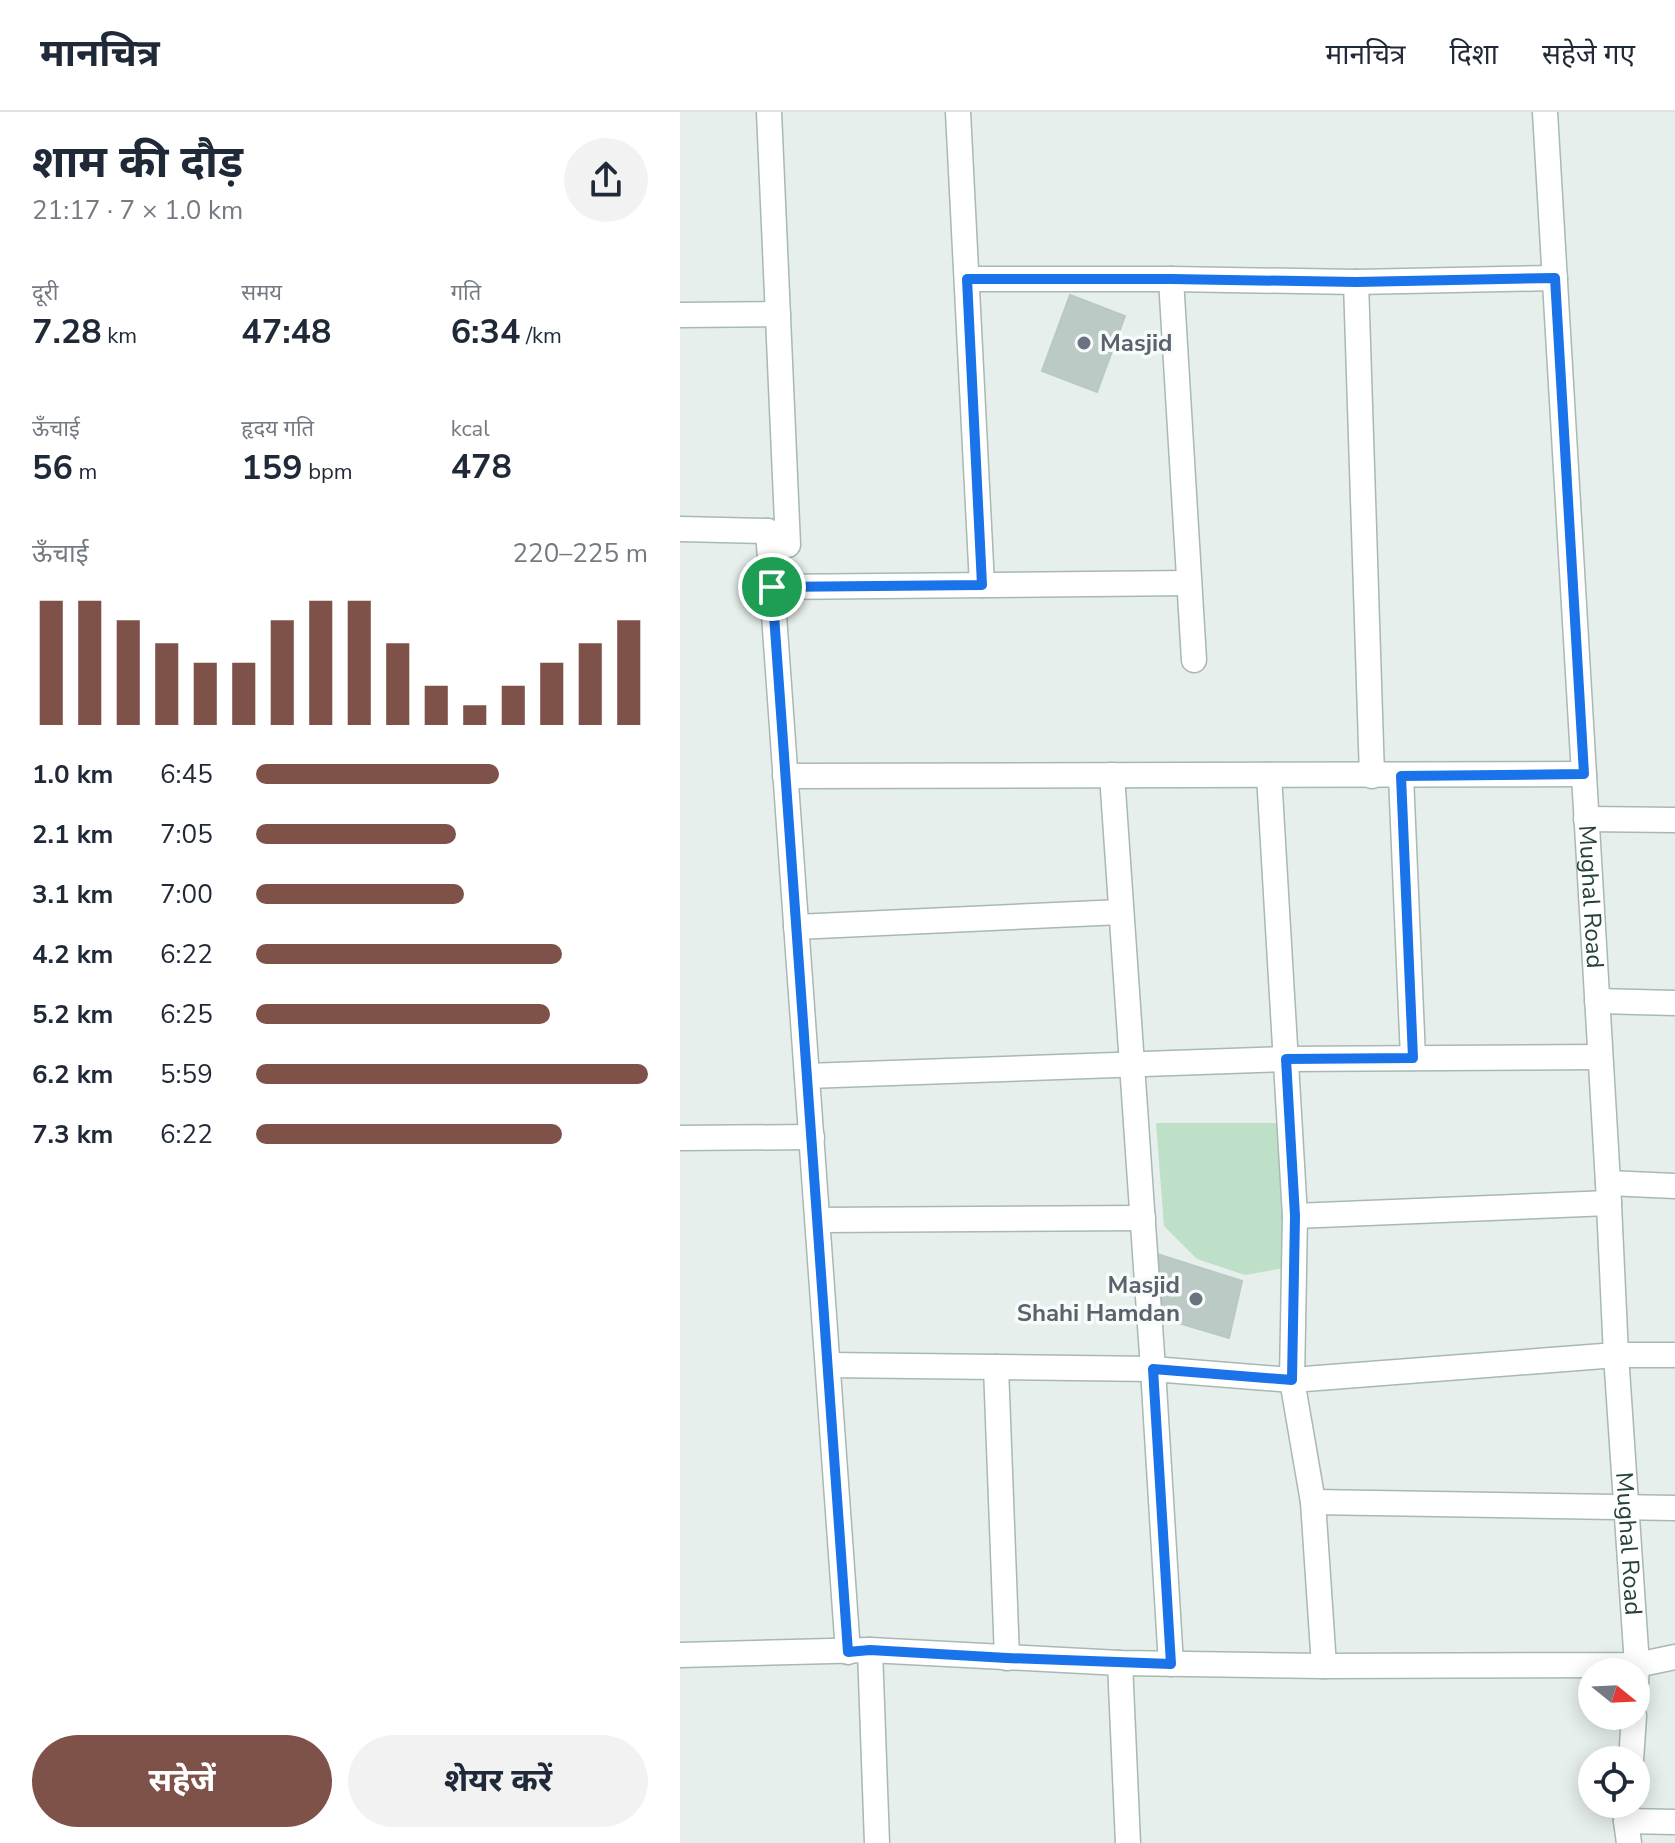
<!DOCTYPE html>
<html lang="hi">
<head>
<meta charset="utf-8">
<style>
	:root { --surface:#fff; --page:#f2f2f3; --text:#1f2937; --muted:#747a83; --line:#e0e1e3; --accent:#7f5249 }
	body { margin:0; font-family:"Nunito Sans","Noto Sans Devanagari",sans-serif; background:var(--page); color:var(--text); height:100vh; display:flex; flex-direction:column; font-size:30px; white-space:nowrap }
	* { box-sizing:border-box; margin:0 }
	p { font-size:26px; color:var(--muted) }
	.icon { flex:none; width:44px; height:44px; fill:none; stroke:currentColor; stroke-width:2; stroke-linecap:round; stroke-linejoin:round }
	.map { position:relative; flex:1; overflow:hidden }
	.sheet { display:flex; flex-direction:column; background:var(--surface); width:680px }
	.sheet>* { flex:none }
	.needle { width:52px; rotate:108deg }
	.buttons { position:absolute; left:898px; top:1546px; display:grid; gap:16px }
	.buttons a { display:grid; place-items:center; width:72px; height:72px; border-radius:50%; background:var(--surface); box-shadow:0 4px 20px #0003; font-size:40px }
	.pin { position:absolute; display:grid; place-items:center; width:68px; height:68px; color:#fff; margin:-34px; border:4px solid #fff; border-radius:50%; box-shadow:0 2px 8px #0007 }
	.round { display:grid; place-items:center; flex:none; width:84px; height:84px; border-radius:42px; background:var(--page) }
	.summary { display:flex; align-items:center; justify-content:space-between; height:136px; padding:0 32px }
	h1 { font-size:44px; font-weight:700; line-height:60px }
	.figures { display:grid; grid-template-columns:repeat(3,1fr); gap:12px; height:136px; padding:8px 32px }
	.figures div { display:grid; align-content:center }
	.figures b { font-size:34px; font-weight:700 }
	.figures small { font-size:22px; font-weight:400 }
	.figures p { font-size:22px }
	.chart { height:224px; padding:16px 32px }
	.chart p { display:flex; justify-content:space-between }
	.chart svg { width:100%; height:144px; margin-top:8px; stroke:var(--accent); stroke-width:6 }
	.cta { display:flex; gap:16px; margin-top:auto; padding:16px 32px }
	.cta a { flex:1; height:92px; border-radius:48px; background:var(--accent); color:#fff; font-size:32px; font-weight:700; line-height:92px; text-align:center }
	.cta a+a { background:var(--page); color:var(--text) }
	ul { padding:0 32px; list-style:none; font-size:26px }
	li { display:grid; grid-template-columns:128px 96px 1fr; align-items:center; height:60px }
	li i { height:20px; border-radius:10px; background:var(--accent) }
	header { display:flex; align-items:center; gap:48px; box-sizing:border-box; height:112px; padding:0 40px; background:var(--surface); border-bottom:2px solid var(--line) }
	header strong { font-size:38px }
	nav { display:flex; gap:44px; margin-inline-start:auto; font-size:28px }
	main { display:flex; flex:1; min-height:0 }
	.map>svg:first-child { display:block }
</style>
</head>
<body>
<header>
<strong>मानचित्र</strong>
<nav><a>मानचित्र</a><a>दिशा</a><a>सहेजे गए</a></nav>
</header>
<main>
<section class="sheet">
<div class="summary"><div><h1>शाम की दौड़</h1><p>21:17 · 7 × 1.0 km</p></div><a class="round"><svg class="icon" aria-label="share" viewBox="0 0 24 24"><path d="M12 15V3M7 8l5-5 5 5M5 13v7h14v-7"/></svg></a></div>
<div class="figures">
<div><p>दूरी</p><b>7.28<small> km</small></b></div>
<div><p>समय</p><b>47:48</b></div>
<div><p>गति</p><b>6:34<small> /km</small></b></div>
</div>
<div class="figures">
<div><p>ऊँचाई</p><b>56<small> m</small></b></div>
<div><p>हृदय गति</p><b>159<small> bpm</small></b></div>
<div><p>kcal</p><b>478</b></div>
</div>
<div class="chart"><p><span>ऊँचाई</span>220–225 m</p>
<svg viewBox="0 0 160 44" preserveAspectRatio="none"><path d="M5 44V6M15 44V6M25 44V12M35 44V19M45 44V25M55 44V25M65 44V12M75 44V6M85 44V6M95 44V19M105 44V32M115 44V38M125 44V32M135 44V25M145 44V19M155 44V12"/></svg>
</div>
<ul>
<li><b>1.0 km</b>6:45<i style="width:62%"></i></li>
<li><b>2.1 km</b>7:05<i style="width:51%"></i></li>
<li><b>3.1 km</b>7:00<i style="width:53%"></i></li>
<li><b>4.2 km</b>6:22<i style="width:78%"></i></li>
<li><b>5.2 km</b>6:25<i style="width:75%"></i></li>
<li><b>6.2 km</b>5:59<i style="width:100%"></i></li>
<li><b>7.3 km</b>6:22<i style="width:78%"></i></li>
</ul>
<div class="cta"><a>सहेजें</a><a>शेयर करें</a></div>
</section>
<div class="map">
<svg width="995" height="1731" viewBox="0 0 995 1731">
	<rect width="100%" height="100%" fill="#e6efeb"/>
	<polygon fill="#bfe0c8" points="476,1011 600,1011 610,1155 565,1163 517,1147 484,1114"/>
	<g fill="#bbcac4" stroke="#b8c9c2" stroke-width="2">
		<polygon points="390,183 445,204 417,280 362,259"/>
		<polygon points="474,1141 562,1169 549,1226 475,1204"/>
	</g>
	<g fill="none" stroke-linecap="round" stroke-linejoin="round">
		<g stroke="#a8b8b2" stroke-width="27">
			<g id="minor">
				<polyline points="89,0 108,433"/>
				<polyline points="278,0 302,473"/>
				<path id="s1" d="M865,0L928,1071L936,1243L957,1553L956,1571"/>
				<polyline points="287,167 491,167 676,170 875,166"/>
				<polyline points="491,167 514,548"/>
				<polyline points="676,170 692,664"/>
				<polyline points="0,203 98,202"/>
				<polyline points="0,417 88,419 99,426"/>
				<polyline points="88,419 168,1540"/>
				<polyline points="92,475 509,471"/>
				<polyline points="432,663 473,1257 491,1552"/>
				<polyline points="589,663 615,1104 612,1268 633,1390 644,1554"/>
				<polyline points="105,664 904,662"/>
				<polyline points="721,664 733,946"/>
				<polyline points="906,707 995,708"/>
				<polyline points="116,815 441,800"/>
				<polyline points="917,889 995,891"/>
				<polyline points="127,964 606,947 920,945"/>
				<polyline points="0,1026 132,1025"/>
				<polyline points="928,1071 995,1074"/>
				<polyline points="615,1104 929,1091"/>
				<polyline points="138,1108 463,1106"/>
				<polyline points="148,1253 473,1257 612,1268 936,1243 995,1243"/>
				<polyline points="316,1255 327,1546"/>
				<polyline points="633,1390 995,1396"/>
				<polyline points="190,1538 197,1731"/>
				<polyline points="0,1543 190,1538 440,1551 644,1554 957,1553 995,1545"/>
				<polyline points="440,1551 448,1731"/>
				<polyline points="951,1648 954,1604"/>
				<polyline points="947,1692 946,1709 949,1731"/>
				<polyline points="946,1709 995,1710"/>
			</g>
		</g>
		<use href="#minor" stroke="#fff" stroke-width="24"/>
	</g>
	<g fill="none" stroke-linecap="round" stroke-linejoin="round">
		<g stroke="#fff" stroke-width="16">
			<polygon id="route" points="875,166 904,662 721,664 733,946 606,947 615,1104 612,1268 473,1257 491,1552 327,1546 190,1538 168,1540 92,475 302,473 287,167 491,167 676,170"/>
		</g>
		<use href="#route" stroke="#1a73e8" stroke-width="10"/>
	</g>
	<g fill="#6b7280" stroke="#f7fbf9" stroke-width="3">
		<circle cx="404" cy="231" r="8"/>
		<circle cx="516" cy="1187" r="8"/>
	</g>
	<g text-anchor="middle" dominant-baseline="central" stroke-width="7" stroke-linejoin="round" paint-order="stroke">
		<g font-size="24" font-weight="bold" fill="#5b616d" stroke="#f7fbf9" text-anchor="start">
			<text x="420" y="231">Masjid</text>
			<text x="500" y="1173" text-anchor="end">Masjid<tspan x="500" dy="28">Shahi Hamdan</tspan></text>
		</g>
		<g font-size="24" fill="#24423a" stroke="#f7fbf9">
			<text stroke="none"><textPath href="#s1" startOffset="786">Mughal Road</textPath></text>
			<text stroke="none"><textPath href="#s1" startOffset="1434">Mughal Road</textPath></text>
		</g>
	</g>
</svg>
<div class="buttons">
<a><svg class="needle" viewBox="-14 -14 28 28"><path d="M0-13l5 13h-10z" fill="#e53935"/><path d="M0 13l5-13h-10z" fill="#747a83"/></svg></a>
<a><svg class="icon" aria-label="locate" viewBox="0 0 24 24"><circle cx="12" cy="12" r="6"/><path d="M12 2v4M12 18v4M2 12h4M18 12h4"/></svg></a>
</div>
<div class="pin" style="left:92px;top:475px;background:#1e9e55"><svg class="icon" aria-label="arrive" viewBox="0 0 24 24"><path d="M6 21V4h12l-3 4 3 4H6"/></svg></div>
</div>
</main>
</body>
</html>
